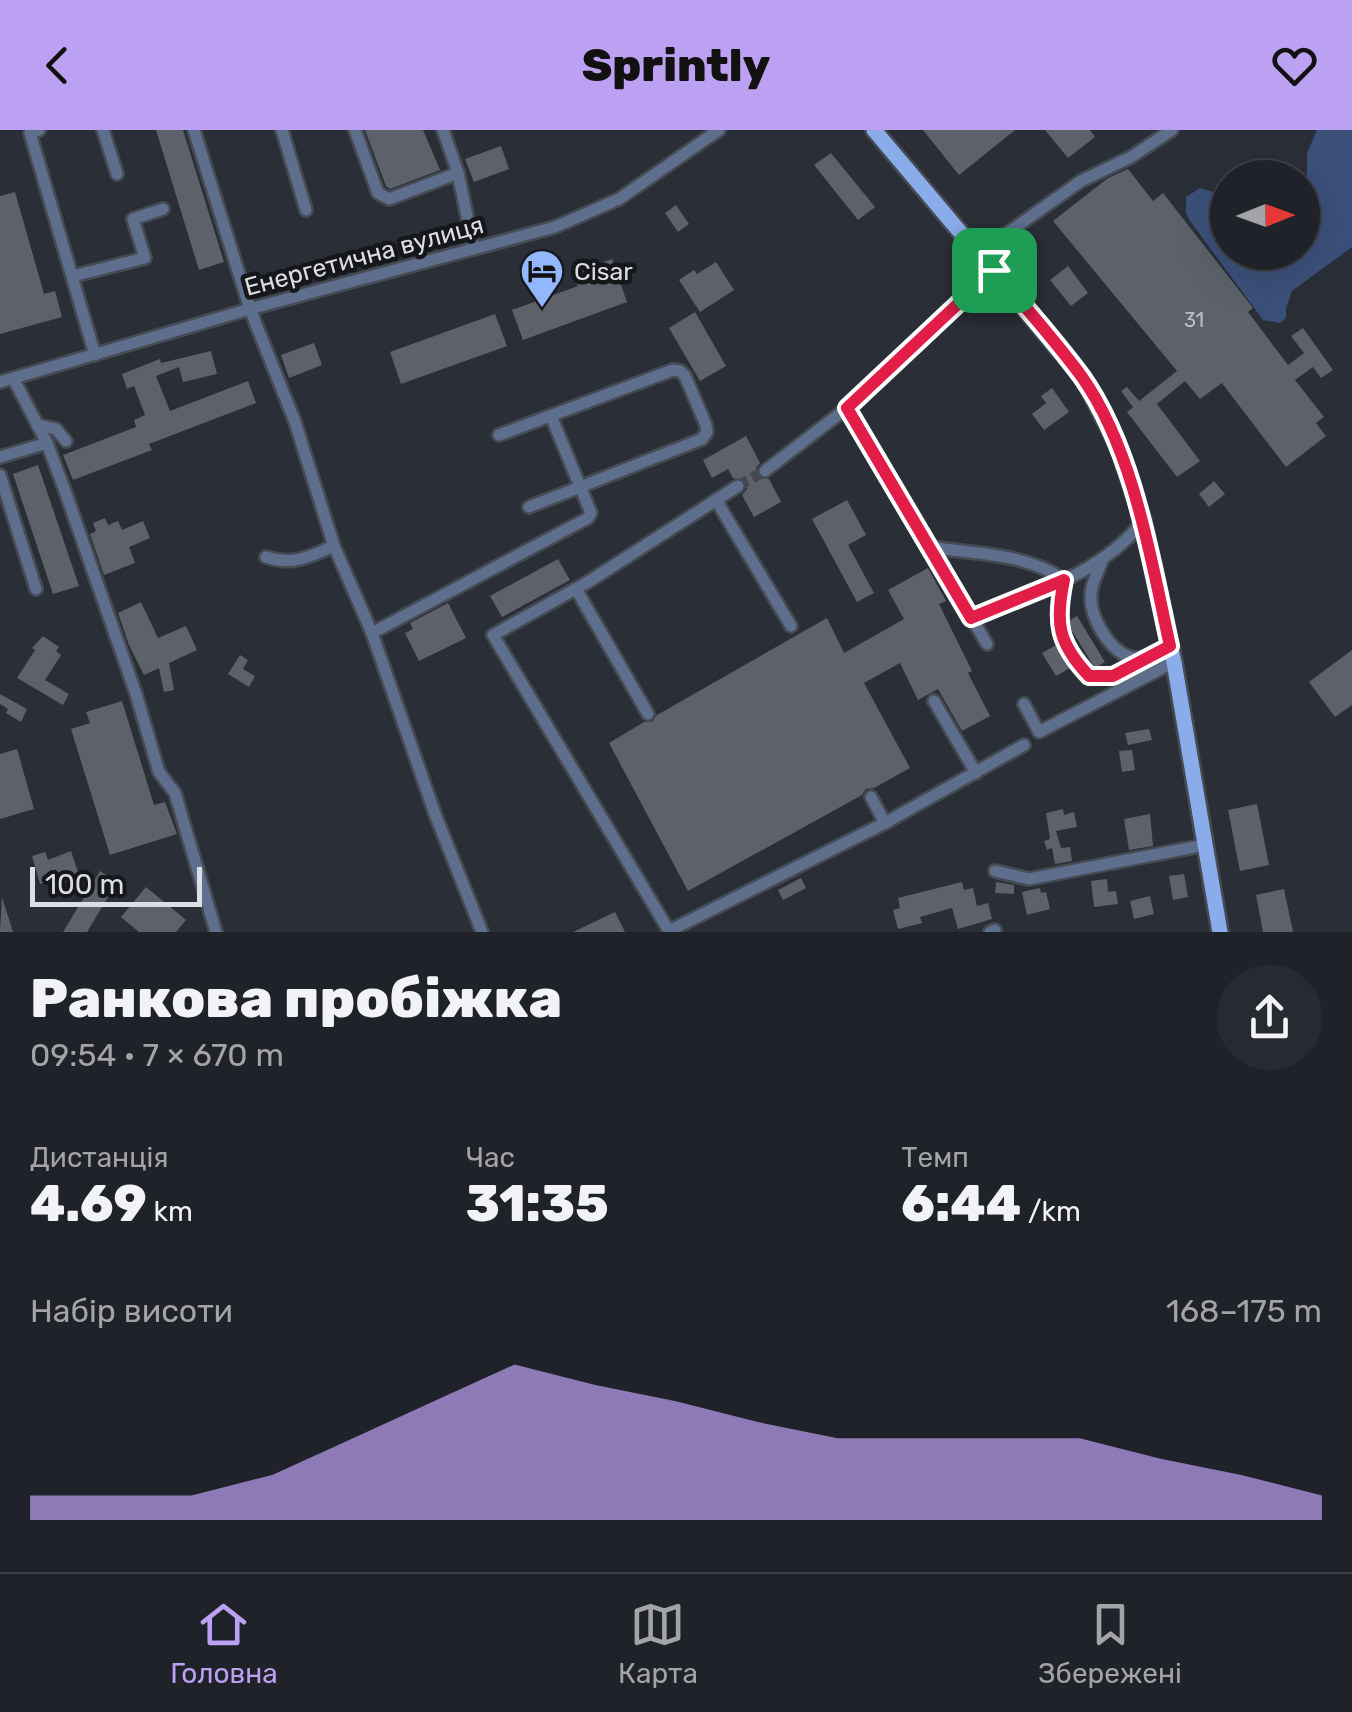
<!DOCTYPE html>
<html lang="uk">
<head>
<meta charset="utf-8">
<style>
	:root { --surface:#202229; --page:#282a31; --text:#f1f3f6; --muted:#a2a4a8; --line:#3d3f46; --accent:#bca0f2 }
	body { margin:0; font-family:Rubik,sans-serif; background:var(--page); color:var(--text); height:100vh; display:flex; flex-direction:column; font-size:38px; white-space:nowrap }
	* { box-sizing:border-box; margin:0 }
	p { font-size:32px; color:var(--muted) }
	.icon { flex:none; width:55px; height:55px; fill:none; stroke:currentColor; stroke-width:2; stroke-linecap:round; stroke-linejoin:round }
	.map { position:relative; height:802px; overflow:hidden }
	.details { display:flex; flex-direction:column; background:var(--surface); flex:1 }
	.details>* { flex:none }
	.needle { width:65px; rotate:89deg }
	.fabs { position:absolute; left:1210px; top:30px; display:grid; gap:20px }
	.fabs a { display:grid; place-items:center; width:110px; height:110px; border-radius:50%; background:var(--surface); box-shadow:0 10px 40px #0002,0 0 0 2px var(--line); font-size:50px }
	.scale { position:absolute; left:30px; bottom:25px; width:172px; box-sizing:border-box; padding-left:10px; border:5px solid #dbdee3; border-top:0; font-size:28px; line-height:35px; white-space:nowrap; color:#dbdee3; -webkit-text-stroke:8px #15171a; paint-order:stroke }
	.pin { position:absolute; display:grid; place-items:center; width:85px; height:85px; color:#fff; margin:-42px; border-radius:20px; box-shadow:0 5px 15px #0006 }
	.round { display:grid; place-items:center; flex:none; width:105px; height:105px; border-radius:52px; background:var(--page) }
	.overview { display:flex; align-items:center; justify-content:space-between; height:170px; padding:0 30px }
	h1 { font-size:55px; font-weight:800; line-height:75px }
	.stats { display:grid; grid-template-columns:repeat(3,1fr); gap:15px; height:170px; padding:10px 30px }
	.stats div { display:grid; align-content:center }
	.stats b { font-size:50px; font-weight:800 }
	.stats small { font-size:28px; font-weight:400 }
	.stats p { font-size:28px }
	.chart { height:280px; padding:20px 30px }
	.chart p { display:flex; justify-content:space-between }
	.chart svg { width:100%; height:180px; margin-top:10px; fill:var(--accent); opacity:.7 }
	header { display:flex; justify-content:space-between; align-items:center; height:130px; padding:0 30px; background:var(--accent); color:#111; font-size:45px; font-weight:800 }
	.menu { display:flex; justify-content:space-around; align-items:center; height:140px; border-top:2px solid var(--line); background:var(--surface); font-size:28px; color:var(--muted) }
	.menu a { display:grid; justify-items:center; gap:5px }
	.menu .current { color:var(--accent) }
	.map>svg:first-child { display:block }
</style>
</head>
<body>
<header><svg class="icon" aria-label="back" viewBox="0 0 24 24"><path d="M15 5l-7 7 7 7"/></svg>Sprintly<svg class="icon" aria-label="heart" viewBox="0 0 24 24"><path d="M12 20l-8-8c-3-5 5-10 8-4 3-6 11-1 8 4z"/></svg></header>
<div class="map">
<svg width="1352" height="802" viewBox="0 0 1352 802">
	<rect width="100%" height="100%" fill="#2a2e37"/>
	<polygon fill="#3b5079" points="1317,0 1352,0 1352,117 1292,161 1286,179 1286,188 1280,193 1263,190 1190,91 1186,83 1186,67 1200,58 1227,66 1228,122 1302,122 1303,51 1307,48 1307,23"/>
	<g fill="#5c616a">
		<polygon points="156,0 183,0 224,132 199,140"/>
		<polygon points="365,0 423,0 440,40 390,59 386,56"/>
		<polygon points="923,0 1015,0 959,45"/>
		<polygon points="1045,0 1090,0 1095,7 1068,28"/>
		<polygon points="501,16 509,39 474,52 465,29"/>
		<polygon points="831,23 875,77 858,90 814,35"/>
		<polygon points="1128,39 1153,71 1163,63 1253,178 1248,182 1288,235 1304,223 1291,206 1303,198 1333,240 1321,248 1313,237 1295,250 1324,287 1316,293 1326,306 1286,337 1222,253 1200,269 1185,251 1157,274 1200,331 1177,347 1127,282 1133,277 1121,261 1127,257 1139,271 1177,241 1053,91 1108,48"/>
		<polygon points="15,62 44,164 55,161 62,187 0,204 0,66"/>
		<polygon points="676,75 689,94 678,102 665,83"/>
		<polygon points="612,129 627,172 523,210 512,180 578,156 573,143"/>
		<polygon points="716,132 734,160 700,182 679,150 694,140 697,144"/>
		<polygon points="1068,136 1088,163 1071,176 1050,150"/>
		<polygon points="695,182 726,236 700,251 669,198"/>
		<polygon points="495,184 507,216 401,254 390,222"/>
		<polygon points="314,213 322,235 289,248 281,225"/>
		<polygon points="211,221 217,244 183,252 179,237 156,246 170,281 248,251 256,273 149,314 152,320 73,350 63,325 136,297 134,290 145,285 134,256 127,259 122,244 160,229 161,233"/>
		<polygon points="1052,258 1069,282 1044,300 1032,284 1046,273 1041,266"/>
		<polygon points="746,306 760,333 756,338 757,346 769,349 781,372 754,387 742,365 747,359 745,350 733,348 728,339 712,348 703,330"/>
		<polygon points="38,335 79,456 53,464 13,344"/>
		<polygon points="1214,351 1225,364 1209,377 1199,364"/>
		<polygon points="847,370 866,405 848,415 874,463 857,472 812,389"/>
		<polygon points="105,388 108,395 118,391 122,400 143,391 150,408 129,417 135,433 104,445 90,404 96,401 93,393"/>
		<polygon points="558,429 570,450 502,487 490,466"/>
		<polygon points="928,438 946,471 939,474 972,541 968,543 990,586 962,601 938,559 918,570 900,533 864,553 910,638 874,658 866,659 862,665 688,761 609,613 644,592 652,592 657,585 827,488 844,523 904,489 888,460"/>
		<polygon points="141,472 158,508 186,496 197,520 169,533 174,560 164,562 159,538 144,545 129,515 118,483"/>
		<polygon points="448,473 466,508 419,531 405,503 413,499 410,493"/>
		<polygon points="1077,486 1105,532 1097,537 1094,537 1071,499 1069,491"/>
		<polygon points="43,506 59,517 56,521 61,525 45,550 69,564 63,575 17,548 35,520 32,518"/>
		<polygon points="1056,515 1070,538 1056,546 1042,523"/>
		<polygon points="1352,520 1352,575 1335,587 1309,552"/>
		<polygon points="240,525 248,530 243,539 255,546 249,557 228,544"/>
		<polygon points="0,564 27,579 21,592 6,583 8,579 0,574"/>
		<polygon points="122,571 154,675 165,672 177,704 110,725 71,599 90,593 86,582"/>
		<polygon points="1149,599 1152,610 1128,615 1125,603"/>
		<polygon points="17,619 34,679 0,689 0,624"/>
		<polygon points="1132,620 1135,640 1122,642 1119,621"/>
		<polygon points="1257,674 1269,735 1240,741 1228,680"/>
		<polygon points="1063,679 1064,685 1074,682 1077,697 1056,701 1061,718 1070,717 1072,731 1055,734 1052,718 1047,720 1044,711 1050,709 1046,683"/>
		<polygon points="1150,684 1153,716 1129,720 1124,689"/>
		<polygon points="71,721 80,748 63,754 61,748 40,754 32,726 45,722 48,730"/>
		<polygon points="100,741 117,752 87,802 63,802"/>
		<polygon points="1184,744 1188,767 1173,770 1169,746"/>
		<polygon points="801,748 806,758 783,770 778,760"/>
		<polygon points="1107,749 1108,762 1116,761 1118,774 1094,777 1091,751"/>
		<polygon points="962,752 964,760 973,758 977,776 988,773 992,789 958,799 952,778 920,787 922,793 898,799 893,780 900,778 898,768"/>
		<polygon points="996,752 1014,755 1014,764 995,763"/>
		<polygon points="146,757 186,790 176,802 139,802 121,787"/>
		<polygon points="1040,758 1041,763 1046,762 1050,779 1027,785 1022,762"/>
		<polygon points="1284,759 1293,802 1263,802 1256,765"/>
		<polygon points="1150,766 1154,784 1134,789 1130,771"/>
		<polygon points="2,767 13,802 0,802"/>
		<polygon points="615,782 625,802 573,802"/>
	</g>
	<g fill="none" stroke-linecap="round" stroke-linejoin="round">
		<polyline stroke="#454851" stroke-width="11" stroke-dasharray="11 5.5" stroke-linecap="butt" points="738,356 765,341"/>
		<g stroke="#464a53" stroke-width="16">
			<g id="minor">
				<polyline points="39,0 30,3 95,225"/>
				<polyline points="103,0 117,44"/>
				<polyline points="194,0 250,179 295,292 334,416 372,503 435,684 482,802"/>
				<polyline points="282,0 306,80"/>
				<polyline points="355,0 378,63 389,69 458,43"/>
				<polyline points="443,0 458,43 474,119"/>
				<polyline points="979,123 1081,51 1131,27 1172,0"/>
				<polyline points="73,146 145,128 133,89 163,79"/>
				<polyline points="13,248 47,313 65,361 136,564 159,642 175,663 216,802"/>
				<polyline points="0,252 250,179 555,97 619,69 719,0"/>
				<polyline points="37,295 56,299 66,311"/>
				<polyline points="499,305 673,240 680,241 685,246 706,295 707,302 702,309 529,377"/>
				<polyline points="0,327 47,313"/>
				<polyline points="765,341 847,278 987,514"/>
				<polyline points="0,345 36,459"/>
				<polyline points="738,356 588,452 493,505 669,801 885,693 1024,615"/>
				<polyline points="716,370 791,496"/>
				<path d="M929,417C973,424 1027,423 1064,450C1055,493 1058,513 1089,546H1113L1150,526"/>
				<path d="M266,427C292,436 310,427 334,416"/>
				<path d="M1102,431C1097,444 1090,456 1091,470C1092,493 1115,530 1140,528C1151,527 1161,521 1170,516"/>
				<polyline points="576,459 648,584"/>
				<path d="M971,488C1032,463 1101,445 1143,391"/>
				<polyline points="372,503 588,388 591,383 551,286"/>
				<polyline points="934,571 976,643"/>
				<polyline points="1024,574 1039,602 1174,532"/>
				<polyline points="871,667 885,693"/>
				<polyline points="995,741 1029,749 1205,715"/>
				<polyline points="990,802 995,800"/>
			</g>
		</g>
		<g stroke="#464a53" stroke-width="20">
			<g id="major">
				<polyline points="874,0 1084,249 1119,318 1143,391 1174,532 1220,802"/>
				<polyline points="847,278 994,140"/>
			</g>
		</g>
		<use href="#minor" stroke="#5e6e8d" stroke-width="11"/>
		<use href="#major" stroke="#8baceb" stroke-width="15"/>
	</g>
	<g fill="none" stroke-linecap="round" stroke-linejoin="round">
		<g stroke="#fff" stroke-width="20">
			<path id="route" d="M994,140C1023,175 1055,210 1082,247C1134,321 1151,430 1170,516L1113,546H1089C1058,513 1055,493 1064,450L971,488L847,278Z"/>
		</g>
		<use href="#route" stroke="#e11d48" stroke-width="12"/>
	</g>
	<defs>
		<g id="hotel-pin" transform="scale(2.25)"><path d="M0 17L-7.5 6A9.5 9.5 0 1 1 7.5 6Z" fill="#93b7fd" stroke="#15171a"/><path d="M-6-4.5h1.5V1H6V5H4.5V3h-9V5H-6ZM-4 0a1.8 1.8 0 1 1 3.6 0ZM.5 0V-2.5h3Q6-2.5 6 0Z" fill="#111"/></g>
	</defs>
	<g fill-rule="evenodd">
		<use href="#hotel-pin" x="542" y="141"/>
	</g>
	<g text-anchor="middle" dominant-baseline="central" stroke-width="9" stroke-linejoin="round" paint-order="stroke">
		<g font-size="20" fill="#bbbfc5">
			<text x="1194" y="190">31</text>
		</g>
		<g font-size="25" fill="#dbdee3" stroke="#15171a">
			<text transform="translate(364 126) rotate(-15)">Енергетична вулиця</text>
		</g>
		<g font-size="25" fill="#dbdee3" stroke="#15171a" text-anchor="start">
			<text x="574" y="141">Cisar</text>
		</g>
	</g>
</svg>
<div class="fabs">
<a><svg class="needle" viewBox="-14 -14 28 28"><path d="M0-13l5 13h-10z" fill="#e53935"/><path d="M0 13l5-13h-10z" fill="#a2a4a8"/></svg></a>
</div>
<div class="scale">100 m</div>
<div class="pin" style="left:994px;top:140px;background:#1e9e55"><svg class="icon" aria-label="arrive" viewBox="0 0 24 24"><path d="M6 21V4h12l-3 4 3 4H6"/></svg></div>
</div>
<section class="details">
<div class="overview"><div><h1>Ранкова пробіжка</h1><p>09:54 · 7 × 670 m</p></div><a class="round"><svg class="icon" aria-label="share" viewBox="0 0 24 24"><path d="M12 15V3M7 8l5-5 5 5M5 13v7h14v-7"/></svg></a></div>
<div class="stats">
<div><p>Дистанція</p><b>4.69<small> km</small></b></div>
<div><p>Час</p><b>31:35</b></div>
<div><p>Темп</p><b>6:44<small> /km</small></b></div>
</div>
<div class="chart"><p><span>Набір висоти</span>168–175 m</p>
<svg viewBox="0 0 160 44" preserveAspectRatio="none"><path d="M0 44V38L10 38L20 38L30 33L40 24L50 15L60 6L70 11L80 15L90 20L100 24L110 24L120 24L130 24L140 29L150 33L160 38V44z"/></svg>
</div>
</section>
<nav class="menu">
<a class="current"><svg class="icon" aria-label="home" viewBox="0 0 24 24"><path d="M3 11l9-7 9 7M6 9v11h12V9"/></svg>Головна</a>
<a><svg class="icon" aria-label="map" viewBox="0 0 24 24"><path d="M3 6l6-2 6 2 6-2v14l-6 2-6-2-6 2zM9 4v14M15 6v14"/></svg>Карта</a>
<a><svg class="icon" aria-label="saved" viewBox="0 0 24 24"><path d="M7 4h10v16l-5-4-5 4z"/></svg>Збережені</a>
</nav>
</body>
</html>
